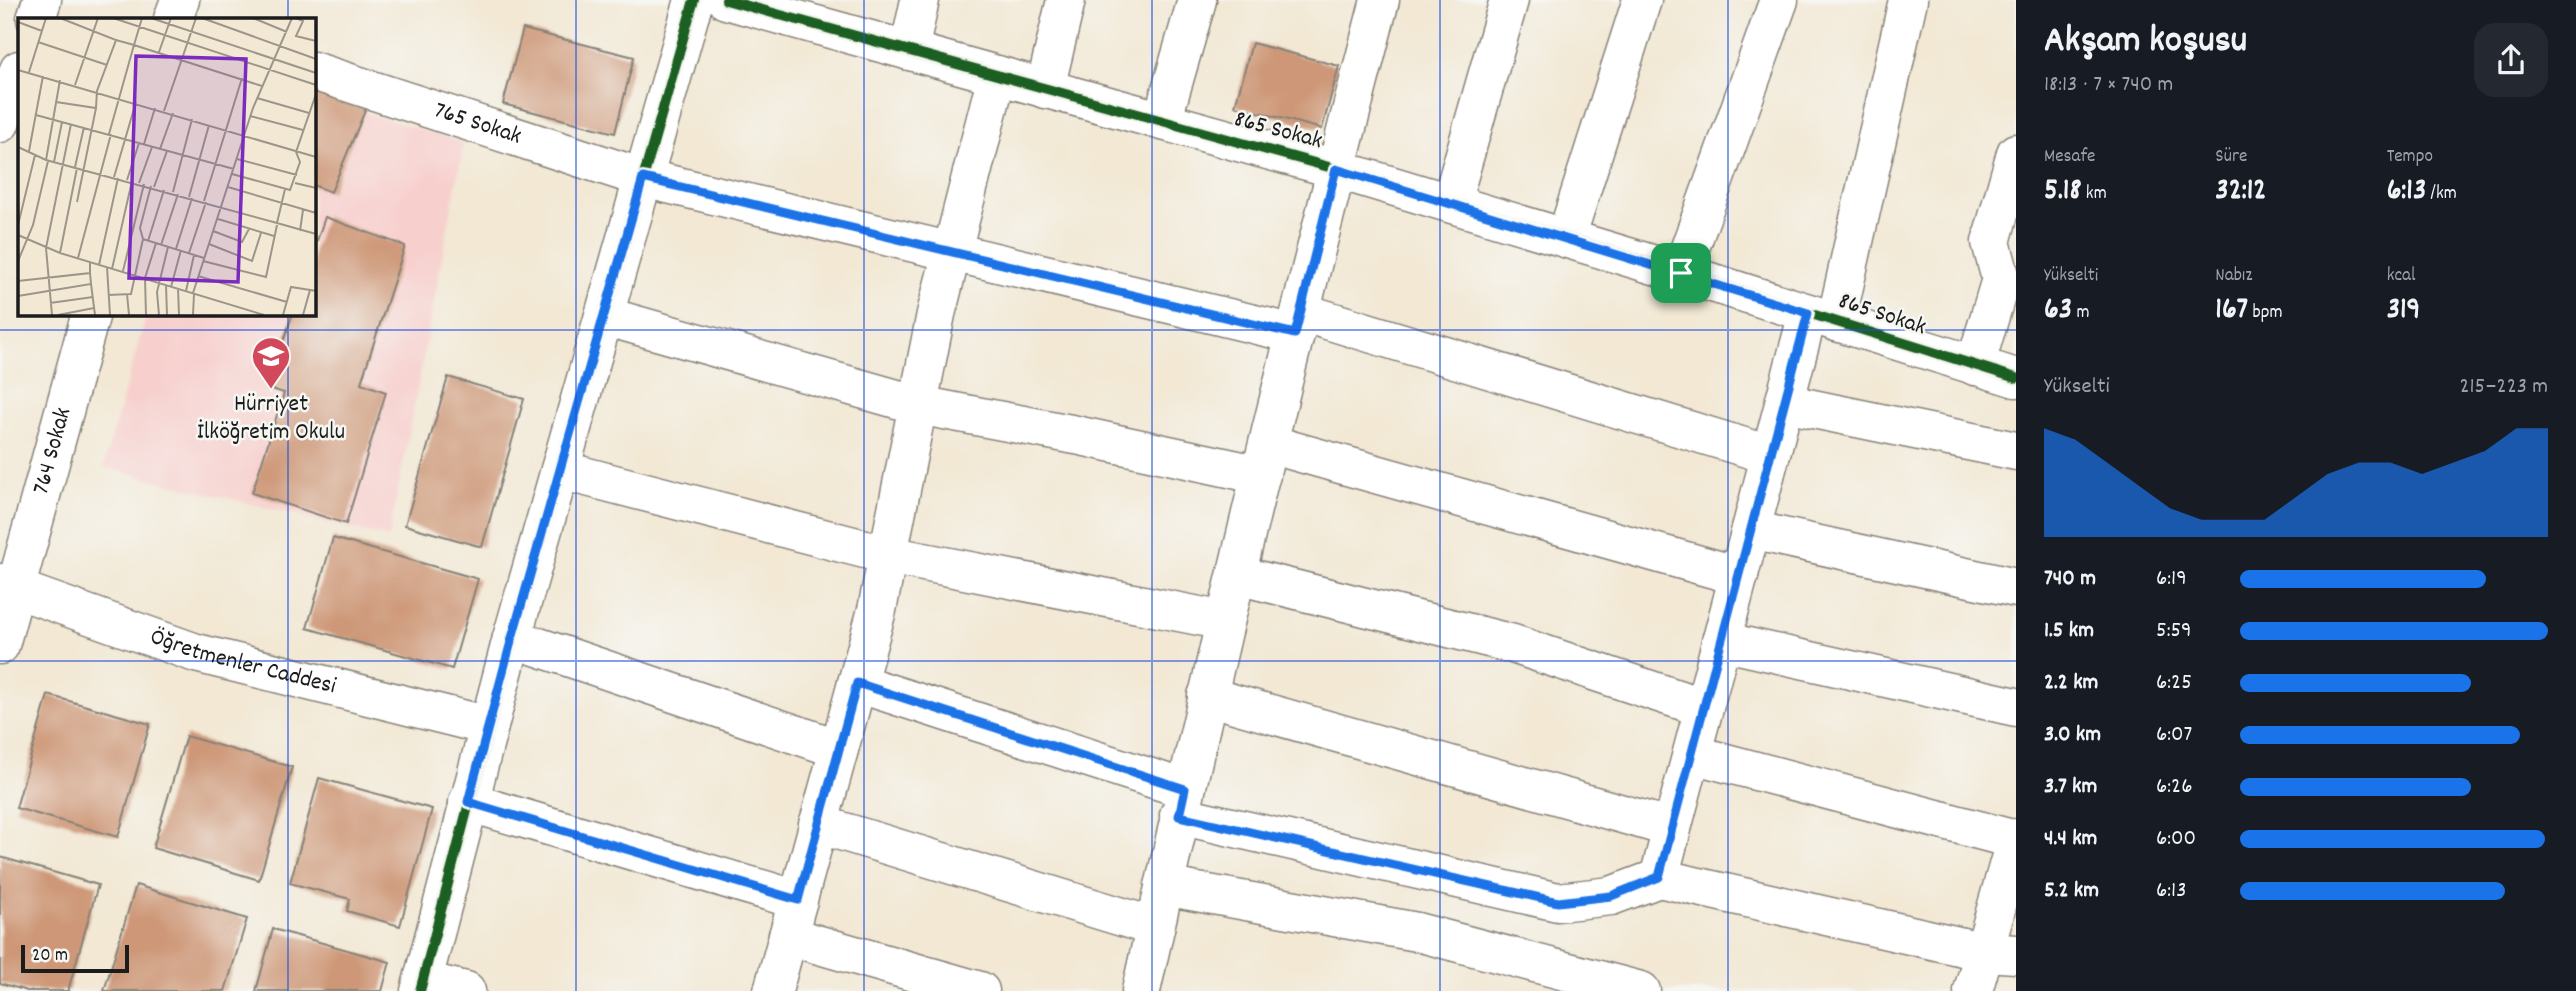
<!DOCTYPE html>
<html lang="tr">
<head>
<meta charset="utf-8">
<style>
	:root { --surface:#171b24; --page:#242831; --text:#f1f3f6; --muted:#9ea1a6; --accent:#1a73e8 }
	body { margin:0; font-family:Dekko,sans-serif; background:var(--page); color:var(--text); height:100vh; display:flex; flex-direction:column; font-size:26px; white-space:nowrap }
	* { box-sizing:border-box; margin:0 }
	p { font-size:23px; color:var(--muted) }
	.icon { flex:none; width:38px; height:38px; fill:none; stroke:currentColor; stroke-width:2; stroke-linecap:round; stroke-linejoin:round }
	.map { position:relative; flex:1; overflow:hidden }
	.side { display:flex; flex-direction:column; background:var(--surface); width:560px }
	.side>* { flex:none }
	.scale { position:absolute; left:21px; bottom:18px; width:108px; box-sizing:border-box; padding-left:7px; border:4px solid #1c1c1c; border-top:0; font-size:19px; line-height:24px; white-space:nowrap; color:#1c1c1c; -webkit-text-stroke:5px #f6f6f2; paint-order:stroke }
	.pin { position:absolute; display:grid; place-items:center; width:60px; height:60px; color:#fff; margin:-30px; border-radius:14px; box-shadow:0 4px 10px #0006 }
	.round { display:grid; place-items:center; flex:none; width:74px; height:74px; border-radius:21px; background:var(--page) }
	.headline { display:flex; align-items:center; justify-content:space-between; height:119px; padding:0 28px }
	h1 { font-size:38px; font-weight:700; line-height:52px }
	.figures { display:grid; grid-template-columns:repeat(3,1fr); gap:10px; height:119px; padding:7px 28px }
	.figures div { display:grid; align-content:center }
	.figures b { font-size:30px; font-weight:700 }
	.figures small { font-size:19px; font-weight:400 }
	.figures p { font-size:19px }
	.chart { height:196px; padding:14px 28px }
	.chart p { display:flex; justify-content:space-between }
	.chart svg { width:100%; height:126px; margin-top:7px; fill:var(--accent); opacity:.7 }
	ul { padding:0 28px; list-style:none; font-size:23px }
	li { display:grid; grid-template-columns:112px 84px 1fr; align-items:center; height:52px }
	li i { height:18px; border-radius:9px; background:var(--accent) }
	main { display:flex; flex:1; min-height:0 }
	.map>svg:first-child { display:block }
</style>
</head>
<body>
<main>
<div class="map">
<svg width="2016" height="991" viewBox="0 0 2016 991">
	<rect width="100%" height="100%" fill="#f6f6f2"/>
	<filter id="ink" filterUnits="userSpaceOnUse"><feTurbulence type="fractalNoise" baseFrequency=".0143" numOctaves="2"/><feDisplacementMap in="SourceGraphic" scale="14" xChannelSelector="R" yChannelSelector="G"/><feConvolveMatrix kernelMatrix="1 2 1 2 8 2 1 2 1" color-interpolation-filters="sRGB"/></filter>
	<filter id="wash" filterUnits="userSpaceOnUse"><feTurbulence type="fractalNoise" baseFrequency=".00686" numOctaves="4" result="noise"/><feDisplacementMap in="SourceGraphic" scale="28" xChannelSelector="R" yChannelSelector="G"/><feGaussianBlur stdDeviation="1.57" result="paint"/><feColorMatrix in="noise" values="0 0 0 0 0 0 0 0 0 0 0 0 0 0 0 0 0 1.4 0 .05"/><feComposite in="paint" operator="in"/></filter>
	<g filter="url(#wash)">
		<rect width="100%" height="100%" fill="#f2e8d4"/>
		<polygon fill="#f7d0ce" points="313,96 464,143 389,538 103,467 147,313 313,313"/>
		<g id="blocks">
			<g fill="#ce9878">
				<polygon points="523,29 634,57 615,133 503,104"/>
				<polygon points="1252,43 1339,66 1322,129 1235,106"/>
				<polygon points="313,86 367,106 331,192 313,185"/>
				<polygon points="325,217 405,246 361,383 386,392 346,524 252,493 284,393 268,388 293,313 313,313 313,253"/>
				<polygon points="448,377 524,399 482,547 405,525"/>
				<polygon points="333,538 478,579 452,669 307,628"/>
				<polygon points="48,695 150,724 118,837 16,808"/>
				<polygon points="186,736 292,767 259,880 153,848"/>
				<polygon points="319,778 432,809 400,926 347,911 350,899 290,883"/>
				<polygon points="0,857 98,885 68,991 27,991 0,983"/>
				<polygon points="136,885 247,919 225,991 104,991"/>
				<polygon points="273,929 390,962 382,991 256,991"/>
			</g>
		</g>
	</g>
	<g filter="url(#ink)">
		<use href="#blocks" fill-opacity="0" stroke="#878278" stroke-width="2"/>
		<g fill="none" stroke-linecap="round" stroke-linejoin="round">
			<g stroke="#878278" stroke-width="41">
				<g id="minor">
					<polyline points="726,0 1336,169 1681,273 2016,378"/>
					<polyline points="36,19 42,0"/>
					<polyline points="173,19 180,0"/>
					<polyline points="909,51 920,0"/>
					<path id="s1" d="M313,71L643,178L1295,334"/>
					<polyline points="1045,89 1066,0"/>
					<polyline points="1162,121 1197,0"/>
					<polyline points="0,123 19,70"/>
					<polyline points="1451,203 1509,0"/>
					<polyline points="1566,238 1642,0"/>
					<polyline points="1681,273 1779,0"/>
					<polyline points="1301,312 1770,455"/>
					<polyline points="1808,313 1659,878 1985,952 2016,954"/>
					<polyline points="604,316 918,405 1076,435 1261,475"/>
					<polyline points="1836,322 1908,0"/>
					<polyline points="1975,366 2001,279 1991,242 2016,153"/>
					<polyline points="1784,403 2016,451"/>
					<polyline points="1269,444 1739,576"/>
					<polyline points="560,470 888,555 1225,621"/>
					<polyline points="1751,530 2016,588"/>
					<polyline points="1237,575 1513,644 1704,708"/>
					<path id="s2" d="M0,583L196,653L489,726"/>
					<polyline points="512,638 839,749"/>
					<polyline points="1721,641 2016,707"/>
					<path id="s3" d="M0,645L91,313"/>
					<polyline points="857,683 1185,789"/>
					<polyline points="1207,696 1672,828"/>
					<polyline points="1692,754 2016,840"/>
					<polyline points="468,802 798,900"/>
					<polyline points="1179,815 1558,902 1611,896 1659,878"/>
					<polyline points="818,824 1155,927"/>
					<polyline points="1164,886 1417,932 1641,991"/>
					<polyline points="788,936 980,991"/>
					<polyline points="423,981 466,991"/>
					<polyline points="420,991 512,638 694,0"/>
					<polyline points="773,991 877,610 936,314 997,75"/>
					<path d="M1141,991C1214,659 1294,329 1380,0"/>
					<polyline points="1973,991 2016,838"/>
				</g>
			</g>
			<use href="#minor" stroke="#fff" stroke-width="38"/>
			<g stroke="#f6f6f2" stroke-width="15">
				<g id="cycleway">
					<polyline points="726,0 1336,169 1681,273 2016,378"/>
					<polyline points="420,991 512,638 694,0"/>
				</g>
			</g>
			<use href="#cycleway" stroke="#1b5e20" stroke-width="10"/>
		</g>
	</g>
	<g fill="none" stroke-linecap="round" stroke-linejoin="round" filter="url(#ink)">
		<g stroke="#fff" stroke-width="14">
			<polygon id="route" points="1336,169 1808,313 1659,877 1611,896 1558,902 1179,816 1185,789 857,683 798,900 468,802 512,638 643,178 1295,334"/>
		</g>
		<use href="#route" stroke="#1a73e8" stroke-width="9"/>
	</g>
	<path fill="none" stroke="#1d4ed8" stroke-width="2" stroke-opacity="0.55" d="M288,0V19M576,0V991M864,0V991M1152,0V991M1440,0V991M1728,0V991M288,313V991M0,330H2016M0,661H2016"/>
	<defs>
		<g id="school-pin" transform="scale(2.0125)"><path d="M0 17L-7.5 6A9.5 9.5 0 1 1 7.5 6Z" fill="#d1495b" stroke="#f6f6f2"/><path d="M0-5L7-2L0 1L-7-2ZM-4 1L0 2.5L4 1V4Q0 6-4 4Z" fill="#fff"/></g>
	</defs>
	<g fill-rule="evenodd">
		<use href="#school-pin" x="271" y="356"/>
	</g>
	<g text-anchor="middle" dominant-baseline="central" stroke-width="5" stroke-linejoin="round" paint-order="stroke">
		<g font-size="24" fill="#1c1c1c" stroke="#f6f6f2">
			<text stroke="none"><textPath href="#s1" startOffset="173">765 Sokak</textPath></text>
			<text transform="translate(1278 131) rotate(15)">865 Sokak</text>
			<text transform="translate(1882 315) rotate(18)">865 Sokak</text>
			<text stroke="none"><textPath href="#s3" startOffset="201">764 Sokak</textPath></text>
			<text stroke="none"><textPath href="#s2" startOffset="256">Öğretmenler Caddesi</textPath></text>
		</g>
		<g font-size="24" fill="#1c1c1c" stroke="#f6f6f2">
			<text x="271" y="405">Hürriyet<tspan x="271" dy="28">İlköğretim Okulu</tspan></text>
		</g>
	</g>
	<g transform="translate(18 18)">
		<rect width="298" height="298" fill="#f2e8d4"/>
		<path fill="none" stroke="#9c968a" stroke-width="2" d="M95,0L298,67M124,0L116,27L244,68M133,0L298,55M184,0L298,41M235,0L269,14M278,0L285,3L278,18L298,23M0,4L24,13M20,24L89,47M141,34L153,0M0,52L298,139M11,54L28,0M57,67L80,0M239,80L291,95M38,84L78,90L79,73L98,22L42,0M146,93L178,0M18,97L216,151M232,98L285,112M91,116L116,27L98,22M126,126L137,90M0,129L28,142L259,205L267,171M142,131L155,95M11,133L25,58M278,134L298,76M219,141L279,157M28,142L42,62M36,144L44,104M57,149L66,109M214,156L272,172L282,144L278,134M96,159L118,84M109,162L121,125M121,165L134,129M277,165L298,170M136,169L149,133M210,169L298,195M155,174L174,101M171,179L191,107M186,183L224,60M59,184L78,90M200,201L256,218M259,205L298,216M0,207L17,137M195,213L224,224L231,211M282,213L285,192M0,217L42,235L246,297M125,221L122,210L133,168M130,223L146,172M191,226L234,243L243,215M143,227L160,176M158,231L174,180M42,235L59,150M171,235L188,184M60,240L93,116M0,243L15,207L30,143M185,243L248,259L259,207M81,247L100,160M89,249L92,297M94,251L114,163M105,253L126,166M180,258L269,284M0,263L72,255V245M73,266L77,297M148,267L149,297M153,269L163,232M160,270L161,297M168,273L176,237M175,275L235,90L274,0M109,276L111,297M90,277L113,276L125,221L186,240M0,278L73,266L72,255M32,285L75,279M34,297L28,230L53,106M40,297L76,290M128,297L127,260L138,225M141,297L139,274L150,229M175,297L176,276M265,297L273,269L292,272M285,297L292,272L298,273"/>
		<path fill="#7b2cbf" fill-opacity="0.15" stroke="#7b2cbf" stroke-width="3.5" d="M118,38L228,41L220,264L111,260Z"/>
		<rect width="298" height="298" fill="none" stroke="#1c1c1c" stroke-width="3.5"/>
	</g>
</svg>
<div class="scale">20 m</div>
<div class="pin" style="left:1681px;top:273px;background:#1e9e55"><svg class="icon" aria-label="arrive" viewBox="0 0 24 24"><path d="M6 21V4h12l-3 4 3 4H6"/></svg></div>
</div>
<section class="side">
<div class="headline"><div><h1>Akşam koşusu</h1><p>18:13 · 7 × 740 m</p></div><a class="round"><svg class="icon" aria-label="share" viewBox="0 0 24 24"><path d="M12 15V3M7 8l5-5 5 5M5 13v7h14v-7"/></svg></a></div>
<div class="figures">
<div><p>Mesafe</p><b>5.18<small> km</small></b></div>
<div><p>Süre</p><b>32:12</b></div>
<div><p>Tempo</p><b>6:13<small> /km</small></b></div>
</div>
<div class="figures">
<div><p>Yükselti</p><b>63<small> m</small></b></div>
<div><p>Nabız</p><b>167<small> bpm</small></b></div>
<div><p>kcal</p><b>319</b></div>
</div>
<div class="chart"><p><span>Yükselti</span>215–223 m</p>
<svg viewBox="0 0 160 44" preserveAspectRatio="none"><path d="M0 44V6L10 10L20 18L30 26L40 34L50 38L60 38L70 38L80 30L90 22L100 18L110 18L120 22L130 18L140 14L150 6L160 6V44z"/></svg>
</div>
<ul>
<li><b>740 m</b>6:19<i style="width:80%"></i></li>
<li><b>1.5 km</b>5:59<i style="width:100%"></i></li>
<li><b>2.2 km</b>6:25<i style="width:75%"></i></li>
<li><b>3.0 km</b>6:07<i style="width:91%"></i></li>
<li><b>3.7 km</b>6:26<i style="width:75%"></i></li>
<li><b>4.4 km</b>6:00<i style="width:99%"></i></li>
<li><b>5.2 km</b>6:13<i style="width:86%"></i></li>
</ul>
</section>
</main>
</body>
</html>
